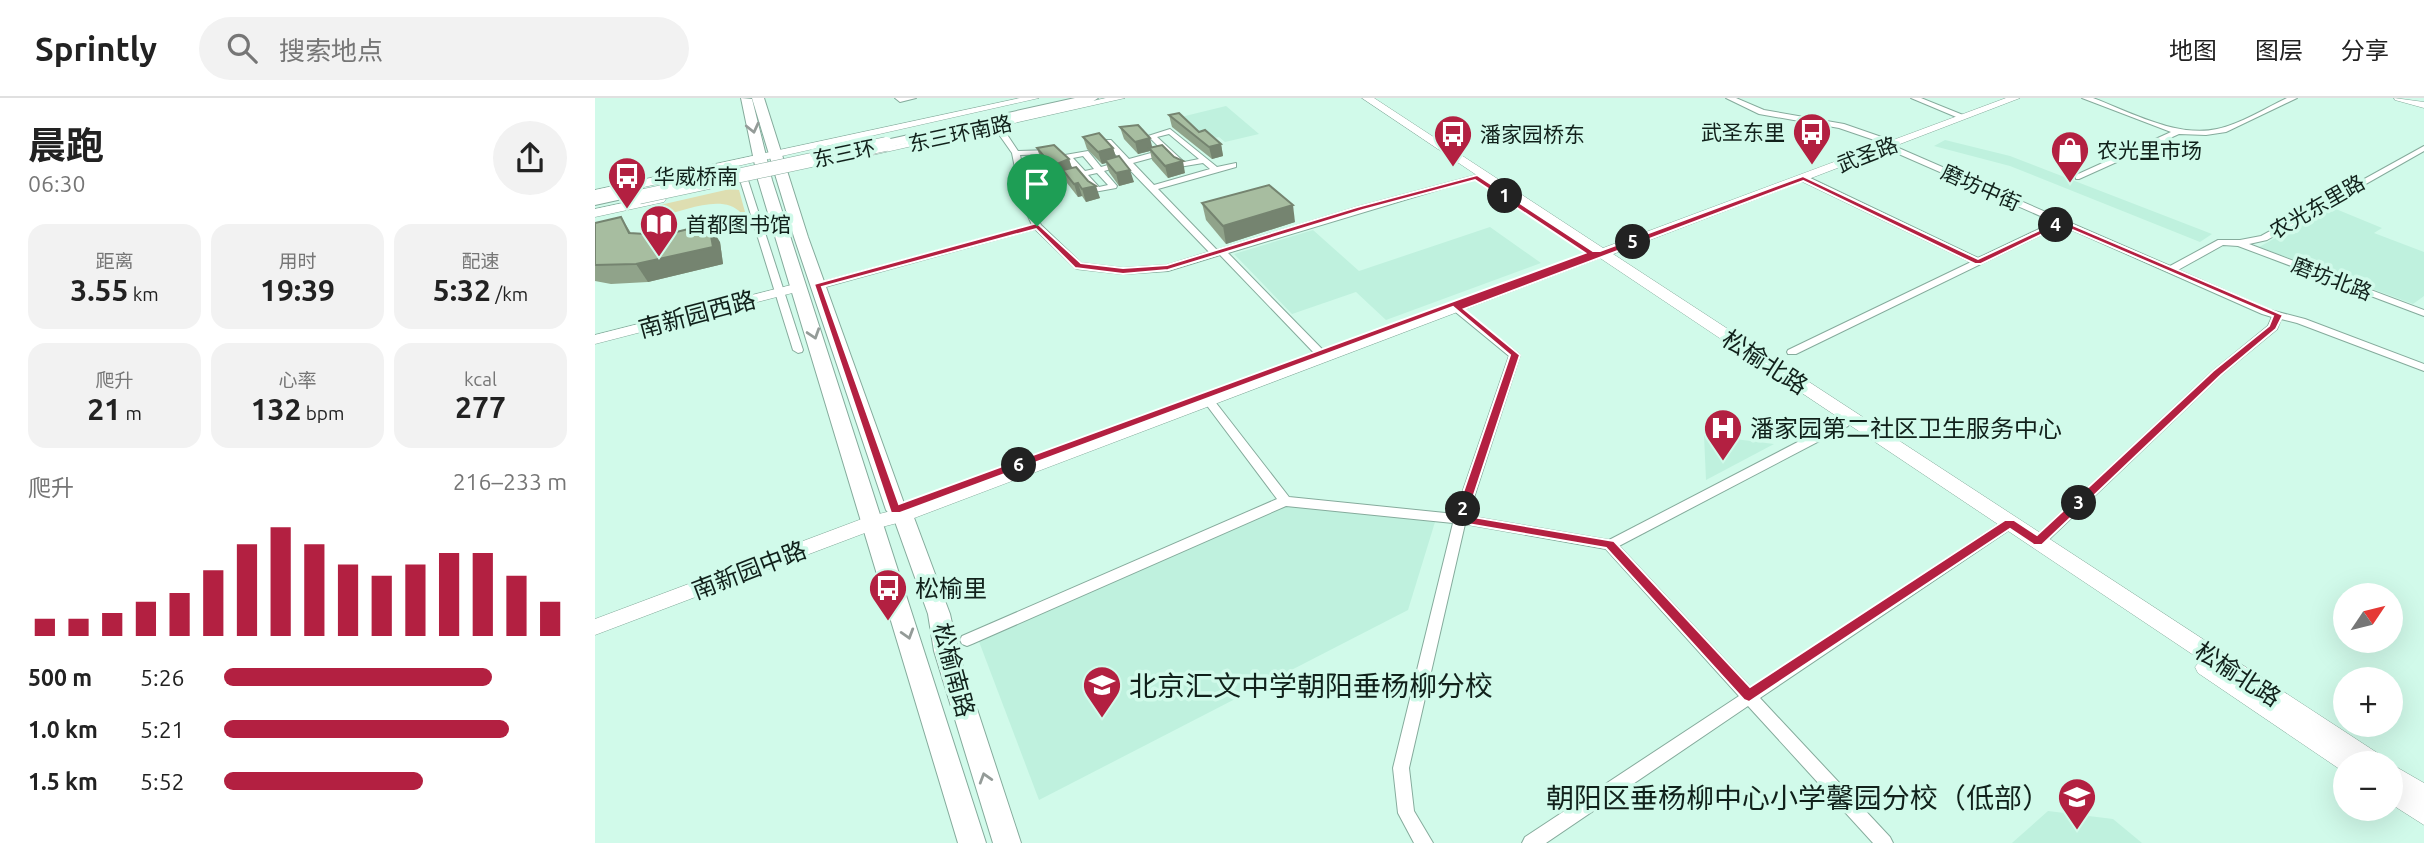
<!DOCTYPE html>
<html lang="zh">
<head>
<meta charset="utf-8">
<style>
	:root { --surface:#fff; --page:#f2f2f2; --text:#222; --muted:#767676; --line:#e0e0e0; --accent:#b32041 }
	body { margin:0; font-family:Ubuntu,"Noto Sans SC",sans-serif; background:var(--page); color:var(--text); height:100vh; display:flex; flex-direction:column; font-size:26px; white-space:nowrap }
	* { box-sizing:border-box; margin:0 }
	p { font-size:23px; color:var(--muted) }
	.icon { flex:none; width:38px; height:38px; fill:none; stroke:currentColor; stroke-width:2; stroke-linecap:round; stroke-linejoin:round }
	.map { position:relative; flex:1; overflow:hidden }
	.details { display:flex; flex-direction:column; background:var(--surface); width:595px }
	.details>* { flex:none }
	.needle { width:46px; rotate:55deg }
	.buttons { position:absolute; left:1738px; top:485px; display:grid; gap:14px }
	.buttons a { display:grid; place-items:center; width:70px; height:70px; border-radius:50%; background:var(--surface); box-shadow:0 7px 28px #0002; font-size:35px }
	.pin { position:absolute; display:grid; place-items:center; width:60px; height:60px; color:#fff; margin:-72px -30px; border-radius:50% 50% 50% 0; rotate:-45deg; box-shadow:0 0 7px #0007 }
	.pin .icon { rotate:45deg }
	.km { position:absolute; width:35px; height:35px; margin:-18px; border-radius:50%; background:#222; color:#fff; font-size:19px; line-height:35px; text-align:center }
	.round { display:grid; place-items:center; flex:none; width:74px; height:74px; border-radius:37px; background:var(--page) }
	.head { display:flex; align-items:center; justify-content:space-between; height:119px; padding:0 28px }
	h1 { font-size:38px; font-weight:700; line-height:52px }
	.metrics { display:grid; grid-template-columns:repeat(3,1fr); gap:10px; height:119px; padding:7px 28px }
	.metrics div { display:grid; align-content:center; border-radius:18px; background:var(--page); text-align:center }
	.metrics b { font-size:30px; font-weight:700 }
	.metrics small { font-size:19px; font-weight:400 }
	.metrics p { font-size:19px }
	.chart { height:196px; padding:14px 28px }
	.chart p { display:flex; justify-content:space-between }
	.chart svg { width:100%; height:126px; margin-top:7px; stroke:var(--accent); stroke-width:6 }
	ul { padding:0 28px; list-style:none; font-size:23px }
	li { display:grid; grid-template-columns:112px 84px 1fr; align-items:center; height:52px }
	li i { height:18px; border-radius:9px; background:var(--accent) }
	header { display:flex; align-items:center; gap:42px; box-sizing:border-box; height:98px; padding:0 35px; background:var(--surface); border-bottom:2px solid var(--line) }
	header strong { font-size:33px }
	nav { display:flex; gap:38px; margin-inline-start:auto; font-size:24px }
	.search { width:490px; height:63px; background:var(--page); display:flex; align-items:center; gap:18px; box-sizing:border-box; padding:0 24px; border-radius:38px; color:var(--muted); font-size:26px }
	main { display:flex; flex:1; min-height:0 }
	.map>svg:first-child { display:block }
</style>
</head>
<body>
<header>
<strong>Sprintly</strong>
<div class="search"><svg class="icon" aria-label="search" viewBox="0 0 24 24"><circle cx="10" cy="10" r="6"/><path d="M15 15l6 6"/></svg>搜索地点</div>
<nav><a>地图</a><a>图层</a><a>分享</a></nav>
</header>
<main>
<section class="details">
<div class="head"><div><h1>晨跑</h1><p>06:30</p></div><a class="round"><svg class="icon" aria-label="share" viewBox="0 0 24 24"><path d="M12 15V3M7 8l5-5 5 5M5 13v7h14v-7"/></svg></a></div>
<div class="metrics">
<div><p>距离</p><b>3.55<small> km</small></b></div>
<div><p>用时</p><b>19:39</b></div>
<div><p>配速</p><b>5:32<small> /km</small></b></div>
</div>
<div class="metrics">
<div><p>爬升</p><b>21<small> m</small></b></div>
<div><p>心率</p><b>132<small> bpm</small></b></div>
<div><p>kcal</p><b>277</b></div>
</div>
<div class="chart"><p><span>爬升</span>216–233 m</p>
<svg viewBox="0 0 160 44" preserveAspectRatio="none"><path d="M5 44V38M15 44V38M25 44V36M35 44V32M45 44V29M55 44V21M65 44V12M75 44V6M85 44V12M95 44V19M105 44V23M115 44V19M125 44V15M135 44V15M145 44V23M155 44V32"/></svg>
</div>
<ul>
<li><b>500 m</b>5:26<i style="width:78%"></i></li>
<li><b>1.0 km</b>5:21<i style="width:83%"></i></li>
<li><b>1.5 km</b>5:52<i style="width:58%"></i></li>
</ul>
</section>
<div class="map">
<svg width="1829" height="745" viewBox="0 0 1829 745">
	<rect width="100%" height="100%" fill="#d1faea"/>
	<g fill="#bff1de">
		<polygon points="631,8 664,36 630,44 624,39 611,42 586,19"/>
		<polygon points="1350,42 1415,58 1617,136 1605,144 1415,68 1339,48"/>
		<polygon points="1736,109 1787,130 1779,135 1829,154 1829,198 1818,206 1664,149"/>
		<polygon points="895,129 946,165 791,222 761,194 697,216 639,156 718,132 764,173"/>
		<polygon points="1109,337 1179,346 1111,382"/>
		<polygon points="692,407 840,424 813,512 444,702 383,541"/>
		<polygon points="1453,713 1518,721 1547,745 1417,745"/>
	</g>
	<path fill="#dedeb1" d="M135,91L144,92L150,114L146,115C128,95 89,113 66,118L65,107Z"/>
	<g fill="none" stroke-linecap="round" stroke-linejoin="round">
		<g stroke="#85ab9c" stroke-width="2">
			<g id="street">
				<polygon points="300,0 321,0 305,4"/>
				<polygon points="1131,0 1141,0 1169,12 1249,26 1301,44 1302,46 1299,48 1575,168 1623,142 1645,142 1666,138 1829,48 1829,53 1672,142 1654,146 1829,212 1829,218 1643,148 1628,147 1583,172 1675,212 1710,221 1829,266 1829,273 1702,225 1686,221 1682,231 1626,277 1448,447 1438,447 1436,444 1438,441 1618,273 1673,228 1677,219 1667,216 1466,127 1201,256 1193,256 1192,254 1193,252 1376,164 1205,82 1205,78 1211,78 1383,160 1459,124 1290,50 1291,46 1244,30 1164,16"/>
				<polygon points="1316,0 1326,0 1373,19 1366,21"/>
				<path d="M1487,0H1498C1535,14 1582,40 1622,31C1645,26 1671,10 1692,0H1702L1631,34L1611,37L1584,36L1484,81H1481V77L1576,34Z"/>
				<path d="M399,26H405L423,53L459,52L463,54L459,56L425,57L435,105L446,127L486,165L528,170L572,167L614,154L530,67L509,73L522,88L521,90L499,94L486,79L464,84V80L483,75L470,61V57L493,53L506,69L527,63L510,46V42H516L534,61L567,52L553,38L575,31L622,69L641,65V69L563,91L622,152L762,109L882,77L886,79L633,155L729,253L730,255L725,258L721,257L625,157L573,173L528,176L483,171L480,170L440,131L226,190H220V186L437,127L427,105L417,55L398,28ZM574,36L604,61L589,64L562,39ZM571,56L584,69L608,65L615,71L559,87L538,65ZM488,58L499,71L490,73L478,60ZM502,75L513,87L504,89L493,77Z"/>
				<polygon points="146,80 153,82 208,252 207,254 203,255 198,252 145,82"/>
				<polygon points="862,207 925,257 873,418 1014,442 1245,322 1253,322 1255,325 1253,328 1024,448 1156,590 1410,422 1420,422 1421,425 1420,428 1165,600 1295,739 1298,745 1278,745 1153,608 951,745 927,745 930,739 1144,598 1011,451 870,426 814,670 819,713 838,745 819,745 803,715 798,670 858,425 691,408 377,546 372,548 367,546 365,542 367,538 682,401 610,305 608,303 610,301 618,301 694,399 860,416 914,258 858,212 858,208"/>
			</g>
		</g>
		<g stroke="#85ab9c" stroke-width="1">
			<g id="secondary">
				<polygon points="425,0 444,0 0,100 0,92"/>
				<polygon points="511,0 530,0 273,58 267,55"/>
				<polygon points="767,0 779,0 1008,150 1411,0 1425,0 1018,156 1787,658 1791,665 1750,665 1750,674 1746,672 1603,575 1600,569 1606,562 1005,160 314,422 283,430 0,537 0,521 272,419 304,411 996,154"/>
				<polygon points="1799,0 1829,4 1829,10 1800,2"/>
				<polygon points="65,97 71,101 69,104 0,119 0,111"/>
				<polygon points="204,185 209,186 209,192 0,246 0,237"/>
				<polygon points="1796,666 1829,685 1829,727 1796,706"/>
			</g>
		</g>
		<g stroke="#85ab9c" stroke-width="2">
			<g id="primary">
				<polygon points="146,0 157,1 177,82 391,745 363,745 163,82"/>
				<polygon points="157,0 169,0 213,139 310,408 318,417 355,516 363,553 426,745 398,745 339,553 333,516 299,421 291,412 199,139"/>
			</g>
		</g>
		<g stroke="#85ab9c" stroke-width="2">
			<g id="highway">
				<polygon points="480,0 503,0 497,4 291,50 284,46 291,42"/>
				<polygon points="45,89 52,93 50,96 0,107 0,99"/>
			</g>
		</g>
		<use href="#street" fill="#fff" fill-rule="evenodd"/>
		<use href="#secondary" fill="#fff" fill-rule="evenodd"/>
		<use href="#primary" fill="#fff" fill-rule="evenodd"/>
		<use href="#highway" fill="#fff" fill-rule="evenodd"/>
		<g stroke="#85ab9c" stroke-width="15" stroke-linecap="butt">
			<polyline id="highway-bridge" points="44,99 291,46"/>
		</g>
		<use href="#highway-bridge" stroke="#fff" stroke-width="14"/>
	</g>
	<g fill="#90a38a">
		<polygon points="574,17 626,46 628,58 617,61 577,29"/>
		<polygon points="525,29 558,49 590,75 573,80 557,62 555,53 543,56 529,41"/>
		<polygon points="488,39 518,50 521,59 539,84 524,88 514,74 511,65 507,66 492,51"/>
		<polygon points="442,50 474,61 477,70 505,100 491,104 487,98 483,99 472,85 469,77 461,81 446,62"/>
		<polygon points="607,105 700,124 631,146 611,122"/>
		<polygon points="26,119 36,135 125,144 128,166 53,184 16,186 0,183 0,125"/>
	</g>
	<g fill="#758470">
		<polygon points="555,40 558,52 554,50 555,53 543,56 540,44"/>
		<polygon points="626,46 628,58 617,61 614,49"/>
		<polygon points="518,50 522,62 510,62 511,65 507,66 503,54"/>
		<polygon points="474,61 478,74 468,72 469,77 461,81 457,68"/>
		<polygon points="588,63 590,75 573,80 570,68"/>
		<polygon points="535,72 539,84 524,88 521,75"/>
		<polygon points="483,85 487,98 483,99 479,86"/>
		<polygon points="501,88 505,100 491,104 487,91"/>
		<polygon points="698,107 700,124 631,146 628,128"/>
		<polygon points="114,126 125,144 128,166 53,184 41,166"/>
	</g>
	<g fill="#a7bda0" stroke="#758470" stroke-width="2">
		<polygon points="584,15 604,34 610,32 626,46 614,49 574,17"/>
		<polygon points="543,27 555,40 540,44 525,29"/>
		<polygon points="504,35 518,50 503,54 488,39"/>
		<polygon points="459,47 474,61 457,68 442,50"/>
		<polygon points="567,47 579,59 588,63 570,68 554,50"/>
		<polygon points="524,58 535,72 521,75 510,62"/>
		<polygon points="481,69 493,83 501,88 487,91 483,85 479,86 468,72"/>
		<polygon points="674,87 698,107 628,128 607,105"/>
		<polygon points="26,119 34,135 51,136 73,136 114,126 118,149 41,166 0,167 0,125"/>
	</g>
	<defs><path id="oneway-chevron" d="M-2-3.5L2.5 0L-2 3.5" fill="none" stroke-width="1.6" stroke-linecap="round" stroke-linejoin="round" transform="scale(1.75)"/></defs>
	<g stroke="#949b98">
		<use href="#oneway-chevron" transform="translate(158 30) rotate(77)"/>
		<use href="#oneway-chevron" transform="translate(219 236) rotate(72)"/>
		<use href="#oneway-chevron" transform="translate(313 536) rotate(73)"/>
		<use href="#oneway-chevron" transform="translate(390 680) rotate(-107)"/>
	</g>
	<path fill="#b32041" stroke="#fff" stroke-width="2" fill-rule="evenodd" d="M882,77L998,153H1005L1208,78L1383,161L1466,122L1688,217L1681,231L1626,277L1447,447H1439L1415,431L1154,604L1149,602L1011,450L861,424L859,421L915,257L858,209L305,415H296L295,412L219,186L442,125L486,165L528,170L572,167L762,109ZM880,82L990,155L304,406L227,189L441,131L480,170L528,176L573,172L768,112ZM1208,83L1380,166H1386L1466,127L1678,218L1674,228L1618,273L1442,437L1419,422H1410L1155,589L1019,443L872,418L925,257L869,211Z"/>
	<defs>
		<g id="bus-pin" transform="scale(2.0125)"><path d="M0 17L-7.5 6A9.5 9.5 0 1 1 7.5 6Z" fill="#b32041" stroke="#d1faea"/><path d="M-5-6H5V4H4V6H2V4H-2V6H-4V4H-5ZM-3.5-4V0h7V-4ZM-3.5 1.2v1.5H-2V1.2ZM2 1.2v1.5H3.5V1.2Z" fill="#fff"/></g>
		<g id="shop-pin" transform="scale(2.0125)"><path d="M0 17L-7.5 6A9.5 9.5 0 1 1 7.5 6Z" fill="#b32041" stroke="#d1faea"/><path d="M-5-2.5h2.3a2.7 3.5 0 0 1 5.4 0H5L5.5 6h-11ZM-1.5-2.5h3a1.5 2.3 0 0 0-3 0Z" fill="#fff"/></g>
		<g id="library-pin" transform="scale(2.0125)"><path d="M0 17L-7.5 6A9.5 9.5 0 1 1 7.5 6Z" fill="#b32041" stroke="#d1faea"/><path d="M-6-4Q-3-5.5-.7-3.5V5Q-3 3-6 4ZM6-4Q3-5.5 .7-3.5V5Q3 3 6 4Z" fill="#fff"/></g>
		<g id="hospital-pin" transform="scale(2.0125)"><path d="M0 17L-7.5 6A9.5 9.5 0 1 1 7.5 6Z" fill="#b32041" stroke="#d1faea"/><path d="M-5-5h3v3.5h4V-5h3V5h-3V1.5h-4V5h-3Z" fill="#fff"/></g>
		<g id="school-pin" transform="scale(2.0125)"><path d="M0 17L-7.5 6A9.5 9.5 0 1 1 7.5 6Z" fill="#b32041" stroke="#d1faea"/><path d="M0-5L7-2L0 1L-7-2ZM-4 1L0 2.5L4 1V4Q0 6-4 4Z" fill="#fff"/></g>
	</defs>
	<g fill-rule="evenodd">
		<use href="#bus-pin" x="1217" y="34"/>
		<use href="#bus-pin" x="858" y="36"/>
		<use href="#shop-pin" x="1475" y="52"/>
		<use href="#bus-pin" x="32" y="78"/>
		<use href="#library-pin" x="64" y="126"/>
		<use href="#hospital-pin" x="1128" y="330"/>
		<use href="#bus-pin" x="293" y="490"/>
		<use href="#school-pin" x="507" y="587"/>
		<use href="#school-pin" x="1482" y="699"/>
	</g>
	<g text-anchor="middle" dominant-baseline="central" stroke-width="7" stroke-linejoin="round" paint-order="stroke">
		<g font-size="21" fill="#11211b" stroke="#d1faea" text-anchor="start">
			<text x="1190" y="34" text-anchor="end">武圣东里</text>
			<text x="885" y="36">潘家园桥东</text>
			<text x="1502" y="52">农光里市场</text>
			<text x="59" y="78">华威桥南</text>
			<text x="91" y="126">首都图书馆</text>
		</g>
		<g font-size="21" fill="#11211b" stroke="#d1faea">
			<text transform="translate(365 35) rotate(-12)">东三环南路</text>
			<text transform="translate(249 55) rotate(-12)">东三环</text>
			<text transform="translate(1272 56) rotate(-21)">武圣路</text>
			<text transform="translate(1386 89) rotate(24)">磨坊中街</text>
			<text transform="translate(1722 108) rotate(-30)">农光东里路</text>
			<text transform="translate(1737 180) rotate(21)">磨坊北路</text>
		</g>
		<g font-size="24" fill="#11211b" stroke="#d1faea">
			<text transform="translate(102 216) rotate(-15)">南新园西路</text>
			<text transform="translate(1170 264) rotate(33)">松榆北路</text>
			<text transform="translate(154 472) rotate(-21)">南新园中路</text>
			<text transform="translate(359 572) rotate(75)">松榆南路</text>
			<text transform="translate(1643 576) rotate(33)">松榆北路</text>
		</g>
		<g font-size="24" fill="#11211b" stroke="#d1faea" text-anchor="start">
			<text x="1155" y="330">潘家园第二社区卫生服务中心</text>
			<text x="320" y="490">松榆里</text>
		</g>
		<g font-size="28" fill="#11211b" stroke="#d1faea" text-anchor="start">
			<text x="534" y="587">北京汇文中学朝阳垂杨柳分校</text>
			<text x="1455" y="699" text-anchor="end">朝阳区垂杨柳中心小学馨园分校（低部）</text>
		</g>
	</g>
</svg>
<div class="buttons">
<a><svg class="needle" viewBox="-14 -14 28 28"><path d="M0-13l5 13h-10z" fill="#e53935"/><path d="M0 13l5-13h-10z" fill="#767676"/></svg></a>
<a>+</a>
<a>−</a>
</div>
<div class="pin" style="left:442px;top:128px;background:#1e9e55"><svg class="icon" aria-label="arrive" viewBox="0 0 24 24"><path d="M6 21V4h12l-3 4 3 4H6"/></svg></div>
<b class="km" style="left:910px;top:98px">1</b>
<b class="km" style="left:868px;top:411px">2</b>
<b class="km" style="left:1484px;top:405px">3</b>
<b class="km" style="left:1461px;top:127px">4</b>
<b class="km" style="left:1038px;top:144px">5</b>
<b class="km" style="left:424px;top:367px">6</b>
</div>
</main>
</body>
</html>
